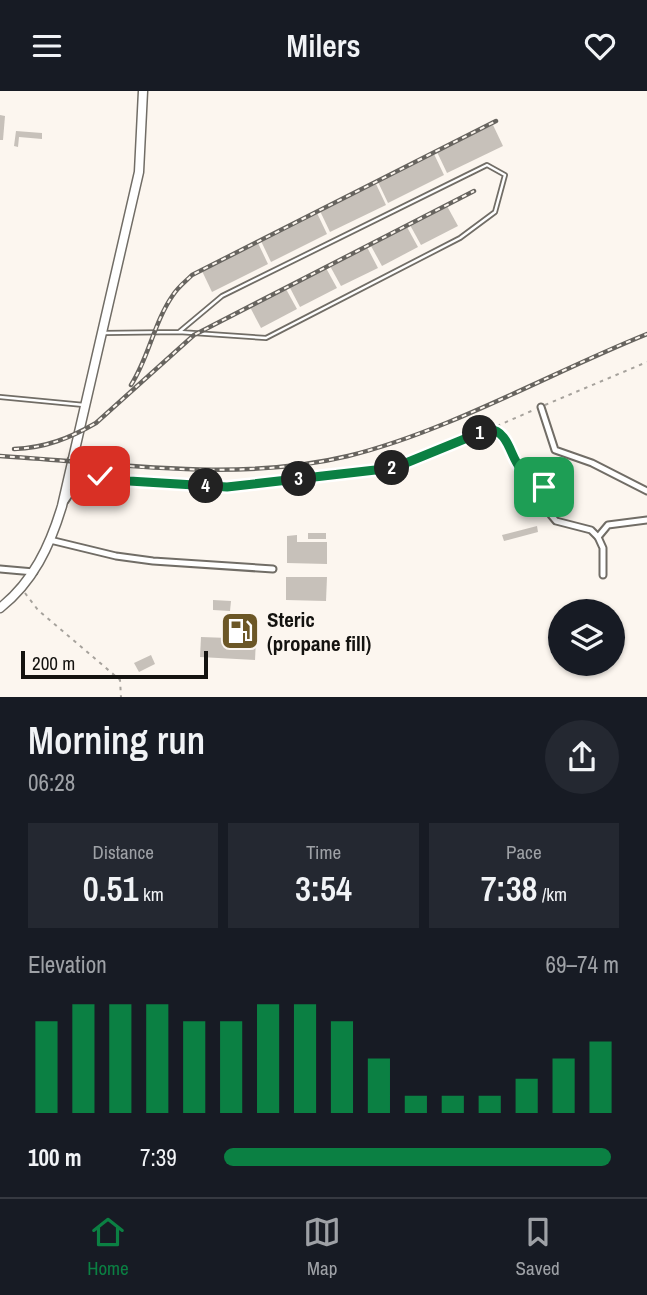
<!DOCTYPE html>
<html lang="en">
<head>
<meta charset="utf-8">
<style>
	:root { --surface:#171b24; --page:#242831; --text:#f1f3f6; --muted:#9ea1a6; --line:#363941; --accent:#0b8043 }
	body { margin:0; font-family:"Archivo Narrow",sans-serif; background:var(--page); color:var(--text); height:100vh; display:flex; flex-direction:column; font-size:26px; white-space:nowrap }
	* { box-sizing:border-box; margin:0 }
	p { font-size:23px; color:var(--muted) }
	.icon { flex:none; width:38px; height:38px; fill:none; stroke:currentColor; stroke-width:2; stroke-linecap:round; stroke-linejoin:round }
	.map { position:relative; height:606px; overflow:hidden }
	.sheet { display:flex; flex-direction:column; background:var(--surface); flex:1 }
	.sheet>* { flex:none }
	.buttons { position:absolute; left:548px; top:508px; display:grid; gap:14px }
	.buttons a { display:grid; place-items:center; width:77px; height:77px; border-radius:50%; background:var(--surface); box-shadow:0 2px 5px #0004; font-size:35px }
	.scale { position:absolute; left:21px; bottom:18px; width:187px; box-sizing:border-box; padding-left:7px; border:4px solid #141310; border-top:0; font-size:19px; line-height:24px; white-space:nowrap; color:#141310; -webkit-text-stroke:5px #fcf6ef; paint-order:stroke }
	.pin { position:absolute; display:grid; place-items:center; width:60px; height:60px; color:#fff; margin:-30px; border-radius:14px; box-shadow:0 4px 10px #0006 }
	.km { position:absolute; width:35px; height:35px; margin:-18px; border-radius:50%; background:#222; color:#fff; font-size:19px; line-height:35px; text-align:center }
	.round { display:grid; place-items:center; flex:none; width:74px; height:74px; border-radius:37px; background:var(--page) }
	.headline { display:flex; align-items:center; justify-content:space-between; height:119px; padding:0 28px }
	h1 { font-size:38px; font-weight:600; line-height:52px }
	.metrics { display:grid; grid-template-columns:repeat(3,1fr); gap:10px; height:119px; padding:7px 28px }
	.metrics div { display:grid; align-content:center; border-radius:0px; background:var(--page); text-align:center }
	.metrics b { font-size:35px; font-weight:600 }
	.metrics small { font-size:19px; font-weight:400 }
	.metrics p { font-size:19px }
	.chart { height:196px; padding:14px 28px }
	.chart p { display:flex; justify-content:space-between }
	.chart svg { width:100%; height:126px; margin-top:7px; stroke:var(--accent); stroke-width:6 }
	ul { padding:0 28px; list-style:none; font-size:23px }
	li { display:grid; grid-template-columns:112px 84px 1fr; align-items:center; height:52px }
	li i { height:18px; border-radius:9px; background:var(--accent) }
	header { display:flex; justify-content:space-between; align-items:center; height:91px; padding:0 28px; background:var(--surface); font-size:32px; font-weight:600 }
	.tab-bar { display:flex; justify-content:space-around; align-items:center; height:98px; border-top:2px solid var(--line); background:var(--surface); font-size:19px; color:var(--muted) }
	.tab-bar a { display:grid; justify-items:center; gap:4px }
	.tab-bar .selected { color:var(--accent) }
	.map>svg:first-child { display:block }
</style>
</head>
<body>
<header><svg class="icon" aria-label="menu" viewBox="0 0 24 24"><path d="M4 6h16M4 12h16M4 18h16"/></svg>Milers<svg class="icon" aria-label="heart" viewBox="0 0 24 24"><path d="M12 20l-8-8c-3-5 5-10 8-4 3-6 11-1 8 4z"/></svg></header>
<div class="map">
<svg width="647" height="606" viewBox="0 0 647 606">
	<rect width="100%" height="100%" fill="#fcf6ef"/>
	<g fill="#c7c1ba">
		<polygon points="0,24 5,25 3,49 0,49"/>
		<polygon points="493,34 503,55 447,82 437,61"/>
		<polygon points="16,40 42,42 42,48 19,46 18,56 14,55"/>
		<polygon points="434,63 444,84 388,112 378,91"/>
		<polygon points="376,93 386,114 330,141 320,120"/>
		<polygon points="447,115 458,135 421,154 410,134"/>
		<polygon points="317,122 327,143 271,171 261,150"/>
		<polygon points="407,136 418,156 382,175 371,155"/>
		<polygon points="258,152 268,173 212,201 202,180"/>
		<polygon points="367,156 378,177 341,195 330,175"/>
		<polygon points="326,177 337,197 300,216 289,195"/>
		<polygon points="286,198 297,218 261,237 250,216"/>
		<polygon points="537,435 538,441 504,450 502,444"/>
		<rect x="308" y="442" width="18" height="6"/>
		<polygon points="297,444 297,451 327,451 327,473 287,472 287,445"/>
		<polygon points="286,486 327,486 326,510 286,509"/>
		<polygon points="213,509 231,510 230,520 213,519"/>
		<polygon points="201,546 256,548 255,569 200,566"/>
		<polygon points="151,564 155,573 139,581 134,572"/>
	</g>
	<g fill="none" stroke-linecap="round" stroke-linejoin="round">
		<g stroke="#716d66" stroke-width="6">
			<g id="lane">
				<polyline points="104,242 179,241 266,247 460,147 495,121 505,84 487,74 222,205 179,241"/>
				<polyline points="0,306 84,314"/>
			</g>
		</g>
		<g stroke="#716d66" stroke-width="9">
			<g id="street">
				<polyline points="541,316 555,359 592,372 647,400"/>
				<polyline points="71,369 90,384"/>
				<polyline points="65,410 79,389 90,384 129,390 227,395 384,378 401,374 489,338 494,339 512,359 519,376 544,396 551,424 556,430 591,439 598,446 603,457 603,484"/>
				<polyline points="598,446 608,434 647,429"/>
				<polyline points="50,449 116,465 153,470 273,478"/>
				<polyline points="0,478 34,481"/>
			</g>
		</g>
		<g stroke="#716d66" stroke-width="11">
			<path id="secondary" d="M0,517C33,491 50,455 62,415L139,81L143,0"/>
		</g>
		<g stroke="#a6a29c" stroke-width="2" stroke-dasharray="3.5 5" stroke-linecap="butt">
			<polyline points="545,314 647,271"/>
			<polyline points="497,335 536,318"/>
			<polyline points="25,502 38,519 120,589 121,606"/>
		</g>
		<use href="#lane" stroke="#fff" stroke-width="2.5"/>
		<use href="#street" stroke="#fff" stroke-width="5"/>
		<use href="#secondary" stroke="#fff" stroke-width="8"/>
		<g stroke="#67645f" stroke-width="4.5">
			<g id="rail">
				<path d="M131,294C149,266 154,231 173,204C178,196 186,190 192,184L496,30"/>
				<path d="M14,358C45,357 70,347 96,332L194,244L474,100"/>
				<path d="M0,365C114,372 236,392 348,365C449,340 550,282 647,243"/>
			</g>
		</g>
		<use href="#rail" stroke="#fcf6ef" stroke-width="2" stroke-dasharray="5" stroke-linecap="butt"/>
	</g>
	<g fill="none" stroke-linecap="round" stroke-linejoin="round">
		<g stroke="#fff" stroke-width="14">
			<path id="route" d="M100,385L129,390L227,396L384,378L401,374L489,338C509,340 510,366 521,378C528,385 537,388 544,396"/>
		</g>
		<use href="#route" stroke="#0b8043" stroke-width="9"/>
	</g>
	<defs>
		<g id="fuel-square" transform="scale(2.0125)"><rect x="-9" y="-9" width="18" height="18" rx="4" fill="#6c5726" stroke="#fcf6ef"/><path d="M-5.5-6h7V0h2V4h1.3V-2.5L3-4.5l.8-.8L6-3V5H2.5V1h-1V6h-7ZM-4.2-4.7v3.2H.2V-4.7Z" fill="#fff"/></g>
	</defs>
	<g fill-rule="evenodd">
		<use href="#fuel-square" x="240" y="540"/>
	</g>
	<g text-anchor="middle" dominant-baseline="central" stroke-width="6" stroke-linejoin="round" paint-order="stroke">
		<g font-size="21" font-weight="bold" fill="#141310" stroke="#fcf6ef" text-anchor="start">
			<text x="267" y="528">Steric<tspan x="267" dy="24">(propane fill)</tspan></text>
		</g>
	</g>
</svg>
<div class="buttons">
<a><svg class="icon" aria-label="layers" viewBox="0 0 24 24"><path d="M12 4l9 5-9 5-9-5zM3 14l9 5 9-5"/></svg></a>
</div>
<div class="scale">200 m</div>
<div class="pin" style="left:544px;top:396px;background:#1e9e55"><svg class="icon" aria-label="arrive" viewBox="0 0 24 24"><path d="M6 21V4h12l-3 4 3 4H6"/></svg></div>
<div class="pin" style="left:100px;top:385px;background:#d93025"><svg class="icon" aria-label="check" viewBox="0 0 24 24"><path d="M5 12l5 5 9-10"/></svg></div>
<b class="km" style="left:480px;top:342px">1</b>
<b class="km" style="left:392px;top:377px">2</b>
<b class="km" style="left:299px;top:388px">3</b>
<b class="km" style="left:206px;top:395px">4</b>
</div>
<section class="sheet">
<div class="headline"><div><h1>Morning run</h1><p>06:28</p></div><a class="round"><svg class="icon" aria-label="share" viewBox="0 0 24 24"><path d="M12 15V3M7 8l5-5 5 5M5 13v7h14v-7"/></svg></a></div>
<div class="metrics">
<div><p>Distance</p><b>0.51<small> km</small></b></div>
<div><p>Time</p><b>3:54</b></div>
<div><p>Pace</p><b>7:38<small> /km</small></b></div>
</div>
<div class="chart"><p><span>Elevation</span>69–74 m</p>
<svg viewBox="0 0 160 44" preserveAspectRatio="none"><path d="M5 44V12M15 44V6M25 44V6M35 44V6M45 44V12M55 44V12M65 44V6M75 44V6M85 44V12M95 44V25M105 44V38M115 44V38M125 44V38M135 44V32M145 44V25M155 44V19"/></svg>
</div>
<ul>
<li><b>100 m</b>7:39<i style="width:98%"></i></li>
</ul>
</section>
<nav class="tab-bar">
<a class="selected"><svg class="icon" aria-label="home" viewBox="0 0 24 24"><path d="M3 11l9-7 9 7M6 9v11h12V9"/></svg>Home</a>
<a><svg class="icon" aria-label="map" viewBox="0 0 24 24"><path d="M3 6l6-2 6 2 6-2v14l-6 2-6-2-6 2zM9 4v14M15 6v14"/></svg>Map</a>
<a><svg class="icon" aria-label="saved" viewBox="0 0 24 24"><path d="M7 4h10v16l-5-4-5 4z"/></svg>Saved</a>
</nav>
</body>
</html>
